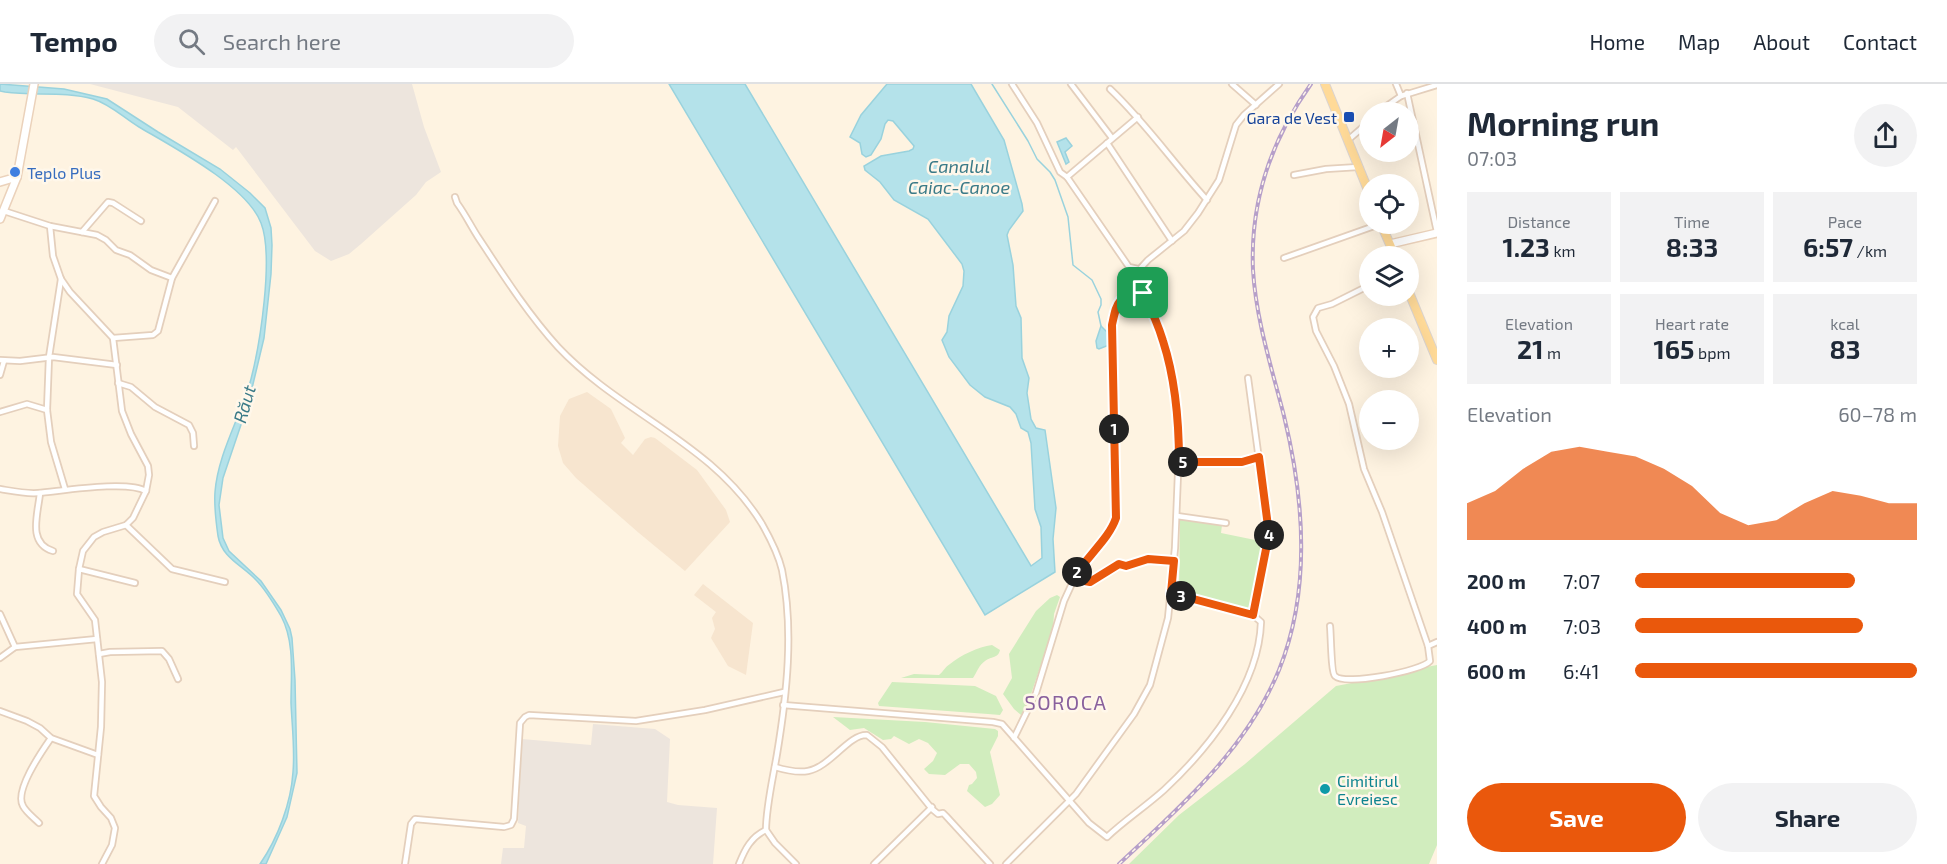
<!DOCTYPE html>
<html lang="en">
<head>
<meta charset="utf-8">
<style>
	:root { --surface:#fff; --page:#f2f2f3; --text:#1f2937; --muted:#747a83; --line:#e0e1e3; --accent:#ea580c }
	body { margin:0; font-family:"Exo 2",sans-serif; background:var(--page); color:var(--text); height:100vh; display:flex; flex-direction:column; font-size:22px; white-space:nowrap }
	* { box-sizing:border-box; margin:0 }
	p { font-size:20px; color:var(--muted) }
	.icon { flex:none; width:33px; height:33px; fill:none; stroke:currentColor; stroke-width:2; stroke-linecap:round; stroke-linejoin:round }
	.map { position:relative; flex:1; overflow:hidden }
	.panel { display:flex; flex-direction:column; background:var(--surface); width:510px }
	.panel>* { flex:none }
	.needle { width:39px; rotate:211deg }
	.controls { position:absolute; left:1359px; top:18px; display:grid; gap:12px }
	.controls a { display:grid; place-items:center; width:60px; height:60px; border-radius:50%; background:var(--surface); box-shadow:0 6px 24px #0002; font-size:30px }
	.pin { position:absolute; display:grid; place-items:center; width:51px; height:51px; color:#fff; margin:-26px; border-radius:12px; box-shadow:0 3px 9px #0006 }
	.km { position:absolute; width:30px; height:30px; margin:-15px; border-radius:50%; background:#222; color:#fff; font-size:16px; line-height:30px; text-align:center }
	.round { display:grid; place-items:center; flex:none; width:63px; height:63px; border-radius:32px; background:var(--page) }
	.headline { display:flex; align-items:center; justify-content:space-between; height:102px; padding:0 30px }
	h1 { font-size:33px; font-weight:700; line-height:45px }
	.metrics { display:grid; grid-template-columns:repeat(3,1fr); gap:9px; height:102px; padding:6px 30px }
	.metrics div { display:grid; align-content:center; border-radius:0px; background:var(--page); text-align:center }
	.metrics b { font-size:26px; font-weight:700 }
	.metrics small { font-size:16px; font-weight:400 }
	.metrics p { font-size:16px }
	.chart { height:168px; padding:12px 30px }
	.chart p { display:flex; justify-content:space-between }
	.chart svg { width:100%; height:108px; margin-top:6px; fill:var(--accent); opacity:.7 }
	.primary-button { display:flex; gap:12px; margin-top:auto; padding:12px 30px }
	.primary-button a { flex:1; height:69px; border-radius:36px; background:var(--accent); color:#fff; font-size:24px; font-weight:700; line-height:69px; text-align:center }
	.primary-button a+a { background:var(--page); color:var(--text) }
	ul { padding:0 30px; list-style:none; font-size:20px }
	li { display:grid; grid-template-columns:96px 72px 1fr; align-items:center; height:45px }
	li i { height:15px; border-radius:8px; background:var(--accent) }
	header { display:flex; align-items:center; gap:36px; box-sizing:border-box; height:84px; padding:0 30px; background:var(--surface); border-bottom:2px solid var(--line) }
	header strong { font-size:28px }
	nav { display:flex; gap:33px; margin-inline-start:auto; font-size:21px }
	.search { width:420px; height:54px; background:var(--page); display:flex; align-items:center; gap:15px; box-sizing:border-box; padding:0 21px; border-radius:33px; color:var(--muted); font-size:22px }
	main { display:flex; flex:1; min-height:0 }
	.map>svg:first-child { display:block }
</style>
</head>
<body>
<header>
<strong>Tempo</strong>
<div class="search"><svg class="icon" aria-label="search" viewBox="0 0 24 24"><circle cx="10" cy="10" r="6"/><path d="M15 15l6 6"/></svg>Search here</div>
<nav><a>Home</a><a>Map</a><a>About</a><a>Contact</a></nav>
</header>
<main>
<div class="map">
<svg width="1437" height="780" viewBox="0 0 1437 780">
	<rect width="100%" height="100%" fill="#fef3e1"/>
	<g fill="#f7e5cf">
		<polygon points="587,308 611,325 625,354 621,359 633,371 645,355 651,353 655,354 697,386 726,426 730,438 685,487 639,449 576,394 563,379 558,362 560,332 569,315"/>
		<polygon points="703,500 753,539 746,591 728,582 711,554 715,545 712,534 716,528 694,511"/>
	</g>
	<g fill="#ede5dd">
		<polygon points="90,0 412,0 424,43 441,88 426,98 416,111 361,160 349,170 331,177 315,167 236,63 233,66 178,23"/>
		<polygon points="593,640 655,645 670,655 667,718 678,721 717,724 713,780 501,780 503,764 524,764 526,742 518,739 522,655 591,661"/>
	</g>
	<g fill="#d1edbe">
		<polygon points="1180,434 1222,441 1221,449 1265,458 1251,525 1179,507"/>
		<polygon points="1057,511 1060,513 1054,530 1053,545 1026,625 1024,630 1021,631 1014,625 1003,610 1012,594 1009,570 1036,527 1050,514"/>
		<path d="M992,561L1000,566C998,575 991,572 985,577C979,581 977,588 973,594H901L914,590L939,591C943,588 945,583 950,580C961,571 978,563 992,561Z"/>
		<polygon points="1437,581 1437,761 1429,780 1129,780 1179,731 1245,680 1336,602 1421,586 1421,584"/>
		<polygon points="892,598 975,602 996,612 1003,626 1000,631 988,630 879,622 878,619"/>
		<polygon points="833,633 925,638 995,645 998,647 998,652 990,668 1000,711 992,720 985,723 967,707 969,701 972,700 977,694 976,688 969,680 960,680 945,691 929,690 924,685 933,677 937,669 928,659 919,655 909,660 894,652 891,655 883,656 864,644 850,646"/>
	</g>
	<g fill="#b4e2ea" stroke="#99d2dd" stroke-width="1.5">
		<path d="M0,0L64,5L107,15L158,48L220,85L250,109L265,124L271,144L272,161L271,190L264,254L249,317L223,394L219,421L223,454L229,467L261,497L281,526L290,545L292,554L295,596L297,689L287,733L266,780H260C278,754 291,719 293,688C295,665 292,642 291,619C291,591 295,558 281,532C274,520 266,506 256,496C242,481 222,474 218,452C216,438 214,422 215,408C218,369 241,332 251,295C260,260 274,172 261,139C247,102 173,63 139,43C124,34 110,20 93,15C64,7 34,12 5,8L0,7Z"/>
		<polygon points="669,0 745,0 1031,482 1042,474 1041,443 1035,425 1031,359 1028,348 1021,344 1016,330 1010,323 985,313 970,301 949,273 942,256 947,248 949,232 963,202 964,187 962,180 928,135 894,116 880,98 865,86 864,82 881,72 909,67 913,65 914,62 893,37 888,36 885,40 881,55 871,71 866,73 862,70 860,59 850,53 861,31 887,0 971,0 1004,56 1022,120 1023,127 1009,146 1007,151 1013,181 1016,222 1021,234 1022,274 1029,294 1027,309 1031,335 1036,344 1045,346 1056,424 1053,455 1055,488 985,531"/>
		<polygon points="1066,54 1072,62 1065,68 1069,78 1066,80 1057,58"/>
		<polygon points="1101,242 1107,248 1109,261 1099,265 1097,264 1096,257"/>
	</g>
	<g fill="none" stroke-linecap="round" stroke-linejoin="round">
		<polyline stroke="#99d2dd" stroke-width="1.5" points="992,0 1028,57 1037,75 1050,88 1055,96 1068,133 1073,181 1092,196 1101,215 1101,221 1098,228 1101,242"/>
		<g stroke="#e4cfbc" stroke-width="8">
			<g id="street">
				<polyline points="1012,0 1037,39 1060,88 1067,93 1129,183 1138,185"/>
				<polyline points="1071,0 1112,54"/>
				<polyline points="1232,0 1256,21"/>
				<polyline points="1396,0 1401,12"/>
				<path d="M1110,5C1146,39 1174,80 1207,116"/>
				<polyline points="1407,9 1437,148"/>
				<polyline points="1378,28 1401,12 1437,1"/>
				<polyline points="1348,56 1370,37"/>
				<polyline points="1107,59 1172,157"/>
				<polyline points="1294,91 1326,85 1358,83"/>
				<polyline points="1067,93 1138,33"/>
				<path d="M455,113L457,119C465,130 471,142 478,153C503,191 528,230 558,263C621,330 713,359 762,440C770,454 778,469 782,486C794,546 787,610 777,670C773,694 766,723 766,746L775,759L796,780"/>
				<polyline points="4,127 50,142 97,151 106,156 116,166 130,171 151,186 172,194"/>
				<polyline points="50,142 53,172 61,195 70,208 113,254 122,327 131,350 148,382 149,391 146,407 133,434 126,441 103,448 94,453 83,467 79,485 77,510 95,536 102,598 101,643 94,712 101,723 111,734 115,744 112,761 102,780"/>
				<polyline points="82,148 108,118 113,119 141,137"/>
				<polyline points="1284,174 1380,140"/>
				<polyline points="61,195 49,273 47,326 51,358 65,405"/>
				<polyline points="113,254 153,251 158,247 172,194 215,117"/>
				<polyline points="0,276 20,277 53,273 117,281"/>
				<polyline points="0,291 4,277"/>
				<polyline points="1248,294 1269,450 1253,531"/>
				<polyline points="118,299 131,303 155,323 189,341 193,349 194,362"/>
				<polyline points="0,328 27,320 47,326"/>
				<polyline points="1179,378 1242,378 1259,373"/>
				<path d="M0,405C12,407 25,410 38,409C62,407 127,396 146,407"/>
				<path d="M40,409C38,430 27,459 53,467"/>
				<polyline points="1177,432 1226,439"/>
				<polyline points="126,441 172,485 225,498"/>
				<polyline points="79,485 135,499"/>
				<polyline points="1074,495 1090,498 1119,480 1126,481 1148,475 1174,478"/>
				<polyline points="0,530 15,563"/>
				<path d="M1330,542C1331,550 1331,589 1335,592C1345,602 1422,587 1430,577L1428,562L1382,428L1364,385L1349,320L1334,282L1316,247L1313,233L1318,224L1332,220L1370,201"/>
				<polyline points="1428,562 1437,558"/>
				<polyline points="99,570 110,568 162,567 169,575 178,595"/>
				<polyline points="0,574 15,563 97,555"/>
				<path d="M783,621L993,638L1002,640L1089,739L1107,753C1125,736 1145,723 1164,706C1208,665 1259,602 1261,538L1253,531L1171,509"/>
				<polyline points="0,627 27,637 40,644 51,654 98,671"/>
				<polyline points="1014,654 1036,609 1064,517 1080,482 1108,448 1116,434 1112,241 1119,218 1129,210 1143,209"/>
				<path d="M775,683C785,686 797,689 808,687C830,683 849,650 867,651L882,663L932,725L938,730L943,729L946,732L990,780"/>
				<path d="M39,739C34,734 26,728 23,722C14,707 42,667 51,654"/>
				<polyline points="405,780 411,740 415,735 504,743 511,741 514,735 520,639 525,633 529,631 636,637 705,626 784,608"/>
				<path d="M739,780C745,765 751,753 766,746"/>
				<polyline points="874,780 932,723"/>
				<polyline points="1006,780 1076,710 1134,630 1150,601 1168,534 1175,464 1179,364 1173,304 1164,259 1138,195 1137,188 1148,176 1184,147 1198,129 1219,96 1236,41 1244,31 1279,0"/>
			</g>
		</g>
		<g stroke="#ebd2bb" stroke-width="10">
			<g id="secondary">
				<polyline points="0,98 17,93"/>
				<polyline points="0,135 17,93 34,0"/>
				<polyline points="1390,160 1437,149"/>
			</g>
		</g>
		<g stroke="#dcd4cf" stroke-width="10">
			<g id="primary">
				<polyline points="1325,0 1370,111"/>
				<polyline points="1381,140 1395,172"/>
				<polyline points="1408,206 1437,276"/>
			</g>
		</g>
		<use href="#street" stroke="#fff" stroke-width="4.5"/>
		<use href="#secondary" stroke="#fff" stroke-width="7"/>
		<use href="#primary" stroke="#ffda98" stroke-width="8"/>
		<g stroke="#b69fc9" stroke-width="4">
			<path id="rail" d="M1119,780C1181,722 1246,666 1279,586C1311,507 1304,414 1284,332C1272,285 1256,236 1253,186C1250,118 1271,56 1311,0"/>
		</g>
		<use href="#rail" stroke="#fff7ea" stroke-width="1.5" stroke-dasharray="4.5" stroke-linecap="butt"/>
	</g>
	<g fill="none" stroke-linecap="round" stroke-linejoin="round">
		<g stroke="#fff" stroke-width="12">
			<path id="route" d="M1143,209C1151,225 1158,240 1163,257C1175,294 1179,339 1179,378H1242L1259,373L1269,450L1253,531L1171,509L1174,477L1148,475L1126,482L1119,480L1090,498L1074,495C1085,473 1108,457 1116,434L1112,241C1117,218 1117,212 1143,209Z"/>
		</g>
		<use href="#route" stroke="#ea580c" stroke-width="8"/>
	</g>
	<rect fill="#1a4fb4" stroke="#fff7ea" stroke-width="2" x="1343" y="27" width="12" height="12" rx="3"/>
	<circle fill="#3f7fe0" stroke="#fff7ea" stroke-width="2" cx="15" cy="88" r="6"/>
	<circle fill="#0f9aa8" stroke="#fff7ea" stroke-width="2" cx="1325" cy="705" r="6"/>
	<g text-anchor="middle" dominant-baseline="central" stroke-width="5" stroke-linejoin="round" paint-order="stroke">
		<g font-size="16" fill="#164399" stroke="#fff7ea" text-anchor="end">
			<text x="1337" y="33">Gara de Vest</text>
		</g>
		<g font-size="16" fill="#366cbe" stroke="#fff7ea" text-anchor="start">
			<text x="27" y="88">Teplo Plus</text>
		</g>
		<g font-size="16" fill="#0d838f" stroke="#fff7ea" text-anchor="start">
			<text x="1337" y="696">Cimitirul<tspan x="1337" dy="18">Evreiesc</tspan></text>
		</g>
		<g font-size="18" font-style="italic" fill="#3a7a87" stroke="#fff7ea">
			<text x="959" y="82">Canalul<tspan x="959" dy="21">Caiac-Canoe</tspan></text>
			<text transform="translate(244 320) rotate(-74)">Răut</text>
		</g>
		<g font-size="20" letter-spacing="1.5" fill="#89609d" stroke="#fff7ea">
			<text x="1066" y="618">SOROCA</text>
		</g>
	</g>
</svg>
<div class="controls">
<a><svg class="needle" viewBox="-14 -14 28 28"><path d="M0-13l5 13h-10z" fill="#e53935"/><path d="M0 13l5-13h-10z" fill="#747a83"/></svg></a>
<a><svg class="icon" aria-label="locate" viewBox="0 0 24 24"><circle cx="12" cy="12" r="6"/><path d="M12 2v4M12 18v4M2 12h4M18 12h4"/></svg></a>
<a><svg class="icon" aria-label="layers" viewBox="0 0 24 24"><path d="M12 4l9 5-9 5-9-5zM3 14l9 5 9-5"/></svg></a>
<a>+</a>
<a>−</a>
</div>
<div class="pin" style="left:1143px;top:209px;background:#1e9e55"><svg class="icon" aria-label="arrive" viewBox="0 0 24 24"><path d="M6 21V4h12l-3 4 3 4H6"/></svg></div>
<b class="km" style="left:1114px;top:345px">1</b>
<b class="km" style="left:1077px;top:488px">2</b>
<b class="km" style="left:1181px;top:512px">3</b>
<b class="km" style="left:1269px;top:451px">4</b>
<b class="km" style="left:1183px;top:378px">5</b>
</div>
<section class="panel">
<div class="headline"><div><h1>Morning run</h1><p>07:03</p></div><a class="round"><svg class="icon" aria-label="share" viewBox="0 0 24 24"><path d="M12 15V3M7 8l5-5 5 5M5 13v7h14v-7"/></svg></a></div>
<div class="metrics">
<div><p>Distance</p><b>1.23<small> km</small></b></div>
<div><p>Time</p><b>8:33</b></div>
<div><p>Pace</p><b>6:57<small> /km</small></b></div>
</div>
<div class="metrics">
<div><p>Elevation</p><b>21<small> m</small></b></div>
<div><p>Heart rate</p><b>165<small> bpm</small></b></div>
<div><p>kcal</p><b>83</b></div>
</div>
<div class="chart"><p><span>Elevation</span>60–78 m</p>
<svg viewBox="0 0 160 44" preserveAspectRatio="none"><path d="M0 44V29L10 24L20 15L30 8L40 6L50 8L60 10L70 15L80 22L90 33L100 38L110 36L120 29L130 24L140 26L150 29L160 29V44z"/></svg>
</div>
<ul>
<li><b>200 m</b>7:07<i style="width:78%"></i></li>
<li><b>400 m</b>7:03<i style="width:81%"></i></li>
<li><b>600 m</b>6:41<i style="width:100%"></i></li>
</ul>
<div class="primary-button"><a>Save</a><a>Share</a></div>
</section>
</main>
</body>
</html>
